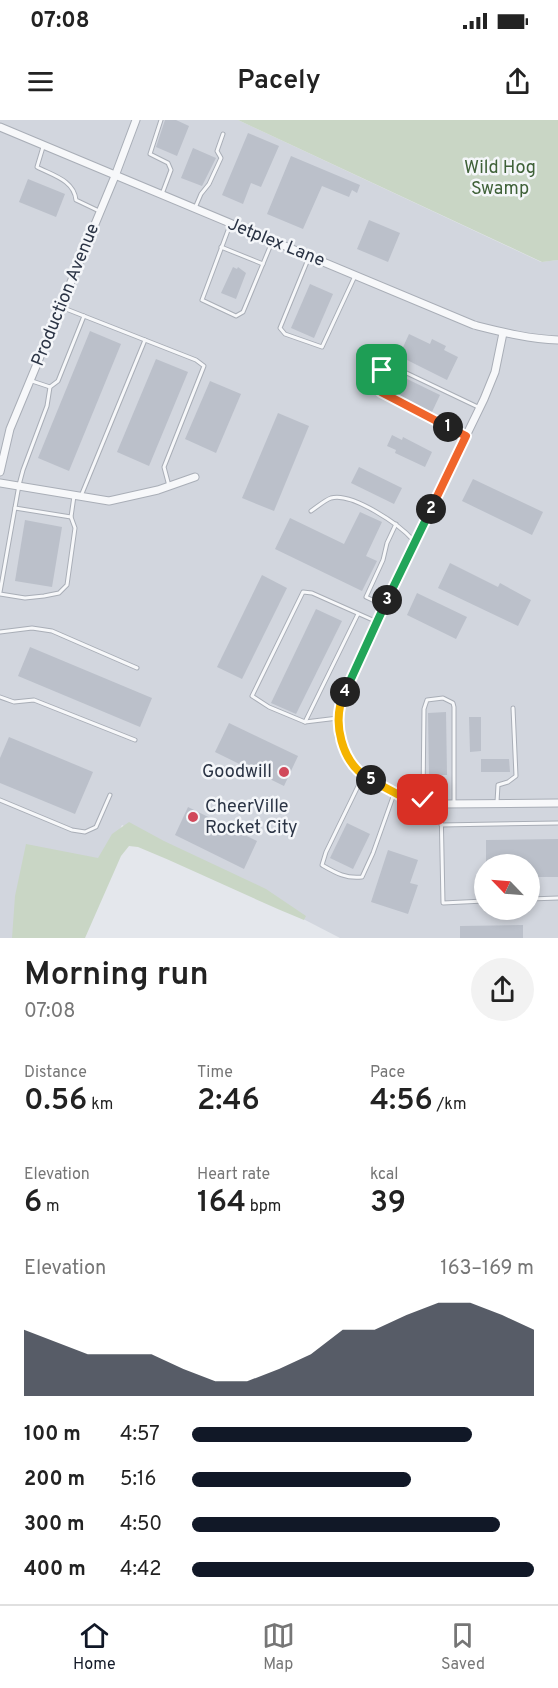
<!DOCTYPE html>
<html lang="en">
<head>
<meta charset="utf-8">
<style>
	:root { --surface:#fff; --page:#f2f2f2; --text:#222; --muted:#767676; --line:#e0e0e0; --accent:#111827 }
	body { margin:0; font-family:Overpass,sans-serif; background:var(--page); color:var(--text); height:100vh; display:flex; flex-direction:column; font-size:22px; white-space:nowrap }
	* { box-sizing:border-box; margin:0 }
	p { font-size:20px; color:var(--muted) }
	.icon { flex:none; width:33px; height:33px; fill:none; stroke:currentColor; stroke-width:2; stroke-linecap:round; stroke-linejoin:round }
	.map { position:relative; height:818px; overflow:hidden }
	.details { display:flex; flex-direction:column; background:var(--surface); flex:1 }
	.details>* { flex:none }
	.needle { width:39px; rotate:295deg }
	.fabs { position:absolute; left:474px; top:734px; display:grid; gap:12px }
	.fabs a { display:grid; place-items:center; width:66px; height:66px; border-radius:50%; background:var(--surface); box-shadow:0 3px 9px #0003; font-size:30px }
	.pin { position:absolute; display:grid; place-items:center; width:51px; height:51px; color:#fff; margin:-26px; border-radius:12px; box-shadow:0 3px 9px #0006 }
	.km { position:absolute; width:30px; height:30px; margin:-15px; border-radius:50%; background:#222; color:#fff; font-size:16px; line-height:30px; text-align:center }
	.round { display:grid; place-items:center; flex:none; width:63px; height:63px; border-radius:32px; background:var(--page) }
	.headline { display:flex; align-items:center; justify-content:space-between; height:102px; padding:0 24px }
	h1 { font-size:33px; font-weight:600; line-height:45px }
	.figures { display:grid; grid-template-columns:repeat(3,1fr); gap:9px; height:102px; padding:6px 24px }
	.figures div { display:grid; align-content:center }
	.figures b { font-size:30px; font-weight:600 }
	.figures small { font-size:16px; font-weight:400 }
	.figures p { font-size:16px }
	.chart { height:168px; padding:12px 24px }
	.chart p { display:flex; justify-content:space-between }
	.chart svg { width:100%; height:108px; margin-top:6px; fill:var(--accent); opacity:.7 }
	ul { padding:0 24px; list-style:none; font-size:20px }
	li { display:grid; grid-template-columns:96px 72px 1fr; align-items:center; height:45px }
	li i { height:15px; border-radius:8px; background:var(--accent) }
	.status { display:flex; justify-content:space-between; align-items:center; height:42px; padding:0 30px; background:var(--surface); direction:ltr }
	.status svg { height:16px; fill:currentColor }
	header { display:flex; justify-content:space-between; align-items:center; height:78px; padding:0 24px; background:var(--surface); font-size:27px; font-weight:600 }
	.tabs { display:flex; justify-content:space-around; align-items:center; height:84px; border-top:2px solid var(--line); background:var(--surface); font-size:16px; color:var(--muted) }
	.tabs a { display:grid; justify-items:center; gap:3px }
	.tabs .active { color:var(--accent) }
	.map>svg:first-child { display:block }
</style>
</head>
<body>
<div class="status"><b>07:08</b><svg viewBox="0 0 49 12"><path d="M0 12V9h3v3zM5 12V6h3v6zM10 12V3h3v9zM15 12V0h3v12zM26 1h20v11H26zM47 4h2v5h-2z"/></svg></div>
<header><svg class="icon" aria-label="menu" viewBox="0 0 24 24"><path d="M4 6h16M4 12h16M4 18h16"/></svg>Pacely<svg class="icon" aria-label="share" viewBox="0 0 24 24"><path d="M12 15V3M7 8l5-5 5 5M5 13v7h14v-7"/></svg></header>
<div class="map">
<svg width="558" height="818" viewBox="0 0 558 818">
	<rect width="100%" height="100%" fill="#e4e7ec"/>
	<path fill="#d2d6de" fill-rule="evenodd" d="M0,0H238L541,142L558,140V818H340L122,705L69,818H0ZM484,744H530V789H484Z"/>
	<g fill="#c9d6c5">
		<polygon points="238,0 558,0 558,140 542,142"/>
		<path d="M129,702L164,721L266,769L306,796L304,800C248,777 194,750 138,727L129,726L121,736L85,818H12L15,776L26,724L98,738L112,714Z"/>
	</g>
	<g fill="#bbc0ca">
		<polygon points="165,0 176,0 189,6 177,36 156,27"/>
		<polygon points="248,13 279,26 261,67 251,63 243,84 222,75"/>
		<polygon points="193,28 216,38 202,66 181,58"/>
		<polygon points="291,36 360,65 357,73 352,70 349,77 322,66 303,109 267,94"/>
		<polygon points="28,59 65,74 56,97 19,82"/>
		<polygon points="369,100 400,113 388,142 357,129"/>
		<polygon points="233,147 237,149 238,147 246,153 236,179 221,173"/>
		<polygon points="310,164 333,174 314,218 291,208"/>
		<polygon points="90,211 121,224 69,351 38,338"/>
		<polygon points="409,214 430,224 432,219 446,226 444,230 458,237 447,260 399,236"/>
		<polygon points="156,239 188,252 149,346 117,332"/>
		<polygon points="405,258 440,275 431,294 396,276"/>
		<polygon points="210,261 241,274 216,333 185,319"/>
		<polygon points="278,293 309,306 274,391 242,378"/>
		<polygon points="392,315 402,320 403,317 432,332 425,347 395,333 396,330 387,326"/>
		<polygon points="359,347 402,368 394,384 351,363"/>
		<polygon points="473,359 543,392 532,415 462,381"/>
		<polygon points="360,392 382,402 366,436 377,441 362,471 275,429 290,398 344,424"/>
		<polygon points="25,400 62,407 52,467 15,461"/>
		<polygon points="450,443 498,467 500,463 531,480 518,506 438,468"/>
		<polygon points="262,455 287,468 242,559 217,547"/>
		<polygon points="417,473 467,497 456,519 407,495"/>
		<polygon points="316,489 342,501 296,594 271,583"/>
		<polygon points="30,527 152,578 140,607 18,556"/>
		<polygon points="446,592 447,655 429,655 428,593"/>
		<polygon points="469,597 481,597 481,631 470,632"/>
		<polygon points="229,603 298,636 284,666 215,632"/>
		<polygon points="9,617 93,652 75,694 0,663 0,638"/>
		<polygon points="481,639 509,639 510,652 481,652"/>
		<polygon points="188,687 257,721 244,749 175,715"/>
		<polygon points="347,703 370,714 353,749 330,738"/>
		<polygon points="558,719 558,757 530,757 530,744 486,744 486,720"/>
		<polygon points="388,730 418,740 410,763 418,765 408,794 371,782"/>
		<polygon points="523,805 523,818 460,818 460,806"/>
	</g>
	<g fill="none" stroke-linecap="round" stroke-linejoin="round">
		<g stroke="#a9aeb7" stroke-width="5">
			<g id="service">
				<polyline points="161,0 150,34 168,43 171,50 162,74"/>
				<path d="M43,27L37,47C52,55 74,60 76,80L99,91"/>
				<polyline points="195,88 201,74 209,64 221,38 217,31 223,14"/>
				<polyline points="230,105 202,180 236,196 243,192 272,122"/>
				<polyline points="221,127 263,144"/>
				<polyline points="309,137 280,208 285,214 322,227 355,156"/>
				<polyline points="61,187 196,240 204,246 164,347 169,366"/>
				<polyline points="32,261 50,267"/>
				<path d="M464,316L381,272L376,266C378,253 382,250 394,247L480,288"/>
				<polyline points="81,376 145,220"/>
				<polyline points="15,388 71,397"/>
				<path d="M311,391C317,387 325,380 331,378C352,372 400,405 413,420"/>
				<polyline points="0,472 19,365 23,350 47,286 50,267 58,261 84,196"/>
				<polyline points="0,474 25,478 44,476 59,473 67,465 75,408 71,397 74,376"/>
				<polyline points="385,486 366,477 383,440 387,423 396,404"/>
				<polyline points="0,512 32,508 52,511 137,548"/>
				<polyline points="0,577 14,582 34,580 135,620"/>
				<polyline points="338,598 305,602 269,587 252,576 303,472 312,473 375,501"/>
				<polyline points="305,602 358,494"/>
				<path d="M363,656L326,732L322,745C336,753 346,759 362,757L373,733L394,674"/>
				<polyline points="0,680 72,710 85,712 96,707 110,675"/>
				<polyline points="423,680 424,589 427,580 443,578 453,583 454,587 454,682"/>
				<polyline points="497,682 498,665 508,662 516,656 513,588"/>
				<polyline points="441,685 443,783 484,781"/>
				<polyline points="441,705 558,703"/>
				<polyline points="530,779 558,778"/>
			</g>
		</g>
		<g stroke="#a9aeb7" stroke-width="9">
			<g id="minor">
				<path d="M0,7L474,205C502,212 529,219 558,220"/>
				<polyline points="503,213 495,252 484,279 415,421 342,577 338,598 339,617 349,639 363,656 399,675 441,684 558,683"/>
				<polyline points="0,352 10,309 115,56 136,0"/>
				<polyline points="0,363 109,381 158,370 195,357"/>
			</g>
		</g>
		<use href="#service" stroke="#f7f8fa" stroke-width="3"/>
		<use href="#minor" stroke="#f7f8fa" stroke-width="7"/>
	</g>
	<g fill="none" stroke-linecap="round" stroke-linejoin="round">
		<g stroke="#fff" stroke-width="12">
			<polyline id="split-1" points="382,250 377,257 376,266 381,272 448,307"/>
		</g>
		<g stroke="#fff" stroke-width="12">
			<polyline id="split-2" points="431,389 466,316 448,307"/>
		</g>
		<g stroke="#fff" stroke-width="12">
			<polyline id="split-3" points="387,480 431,389"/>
		</g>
		<g stroke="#fff" stroke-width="12">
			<polyline id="split-4" points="345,572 387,480"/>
		</g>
		<g stroke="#fff" stroke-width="12">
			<path id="split-5" d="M345,572C331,601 341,644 371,660"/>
		</g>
		<g stroke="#fff" stroke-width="12">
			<polyline id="split-6" points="371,660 399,675 423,680"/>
		</g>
		<use href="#split-1" stroke="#f0652b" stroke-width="8"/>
		<use href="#split-2" stroke="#f0652b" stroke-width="8"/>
		<use href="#split-3" stroke="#22a559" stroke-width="8"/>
		<use href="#split-4" stroke="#22a559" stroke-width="8"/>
		<use href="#split-5" stroke="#f5b400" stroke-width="8"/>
		<use href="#split-6" stroke="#f5b400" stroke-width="8"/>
	</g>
	<g fill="#d1495b" stroke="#f4f6f9" stroke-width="2">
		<circle cx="284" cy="652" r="6"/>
		<circle cx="193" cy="697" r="6"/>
	</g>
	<g text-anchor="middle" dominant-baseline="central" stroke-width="5" stroke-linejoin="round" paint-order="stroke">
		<g font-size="18" fill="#3f6138" stroke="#f4f6f9">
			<text x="500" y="48">Wild Hog<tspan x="500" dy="21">Swamp</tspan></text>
		</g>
		<g font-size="18" fill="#2b3445" stroke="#f4f6f9">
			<text transform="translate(276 123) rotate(22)">Jetplex Lane</text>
			<text transform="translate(66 175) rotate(-68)">Production Avenue</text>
		</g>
		<g font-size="18" fill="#2b3445" stroke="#f4f6f9" text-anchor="end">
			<text x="272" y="652">Goodwill</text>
			<text x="205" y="687" text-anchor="start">CheerVille<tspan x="205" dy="21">Rocket City</tspan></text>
		</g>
	</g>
</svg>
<div class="fabs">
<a><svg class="needle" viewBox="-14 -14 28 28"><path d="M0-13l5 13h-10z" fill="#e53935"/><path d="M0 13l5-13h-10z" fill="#767676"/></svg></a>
</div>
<div class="pin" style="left:382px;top:250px;background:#1e9e55"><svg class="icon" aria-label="arrive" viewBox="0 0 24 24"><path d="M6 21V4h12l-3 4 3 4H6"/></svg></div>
<div class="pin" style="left:423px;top:680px;background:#d93025"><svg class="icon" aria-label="check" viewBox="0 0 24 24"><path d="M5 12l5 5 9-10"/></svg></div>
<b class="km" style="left:448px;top:307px">1</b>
<b class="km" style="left:431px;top:389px">2</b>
<b class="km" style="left:387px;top:480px">3</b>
<b class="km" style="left:345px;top:572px">4</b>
<b class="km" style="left:371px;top:660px">5</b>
</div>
<section class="details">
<div class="headline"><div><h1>Morning run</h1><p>07:08</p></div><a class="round"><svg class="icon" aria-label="share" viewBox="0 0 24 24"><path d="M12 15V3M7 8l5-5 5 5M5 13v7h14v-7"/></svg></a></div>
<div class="figures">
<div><p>Distance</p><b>0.56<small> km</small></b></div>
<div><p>Time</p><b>2:46</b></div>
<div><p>Pace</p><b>4:56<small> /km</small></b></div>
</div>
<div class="figures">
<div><p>Elevation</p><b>6<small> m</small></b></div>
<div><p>Heart rate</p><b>164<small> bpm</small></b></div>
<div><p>kcal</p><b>39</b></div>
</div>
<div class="chart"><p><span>Elevation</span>163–169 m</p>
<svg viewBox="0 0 160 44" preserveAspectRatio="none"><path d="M0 44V17L10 22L20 27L30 27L40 27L50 33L60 38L70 38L80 33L90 27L100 17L110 17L120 11L130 6L140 6L150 11L160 17V44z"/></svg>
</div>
<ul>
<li><b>100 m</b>4:57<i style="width:82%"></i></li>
<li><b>200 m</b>5:16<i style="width:64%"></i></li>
<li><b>300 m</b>4:50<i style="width:90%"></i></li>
<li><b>400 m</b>4:42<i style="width:100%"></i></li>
</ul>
</section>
<nav class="tabs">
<a class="active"><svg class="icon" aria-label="home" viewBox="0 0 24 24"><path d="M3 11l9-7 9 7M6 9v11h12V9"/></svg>Home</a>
<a><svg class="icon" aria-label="map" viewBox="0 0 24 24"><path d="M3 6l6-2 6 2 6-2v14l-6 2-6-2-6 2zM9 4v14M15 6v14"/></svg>Map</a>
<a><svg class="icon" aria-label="saved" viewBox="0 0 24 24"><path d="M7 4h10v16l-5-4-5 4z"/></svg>Saved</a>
</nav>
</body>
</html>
